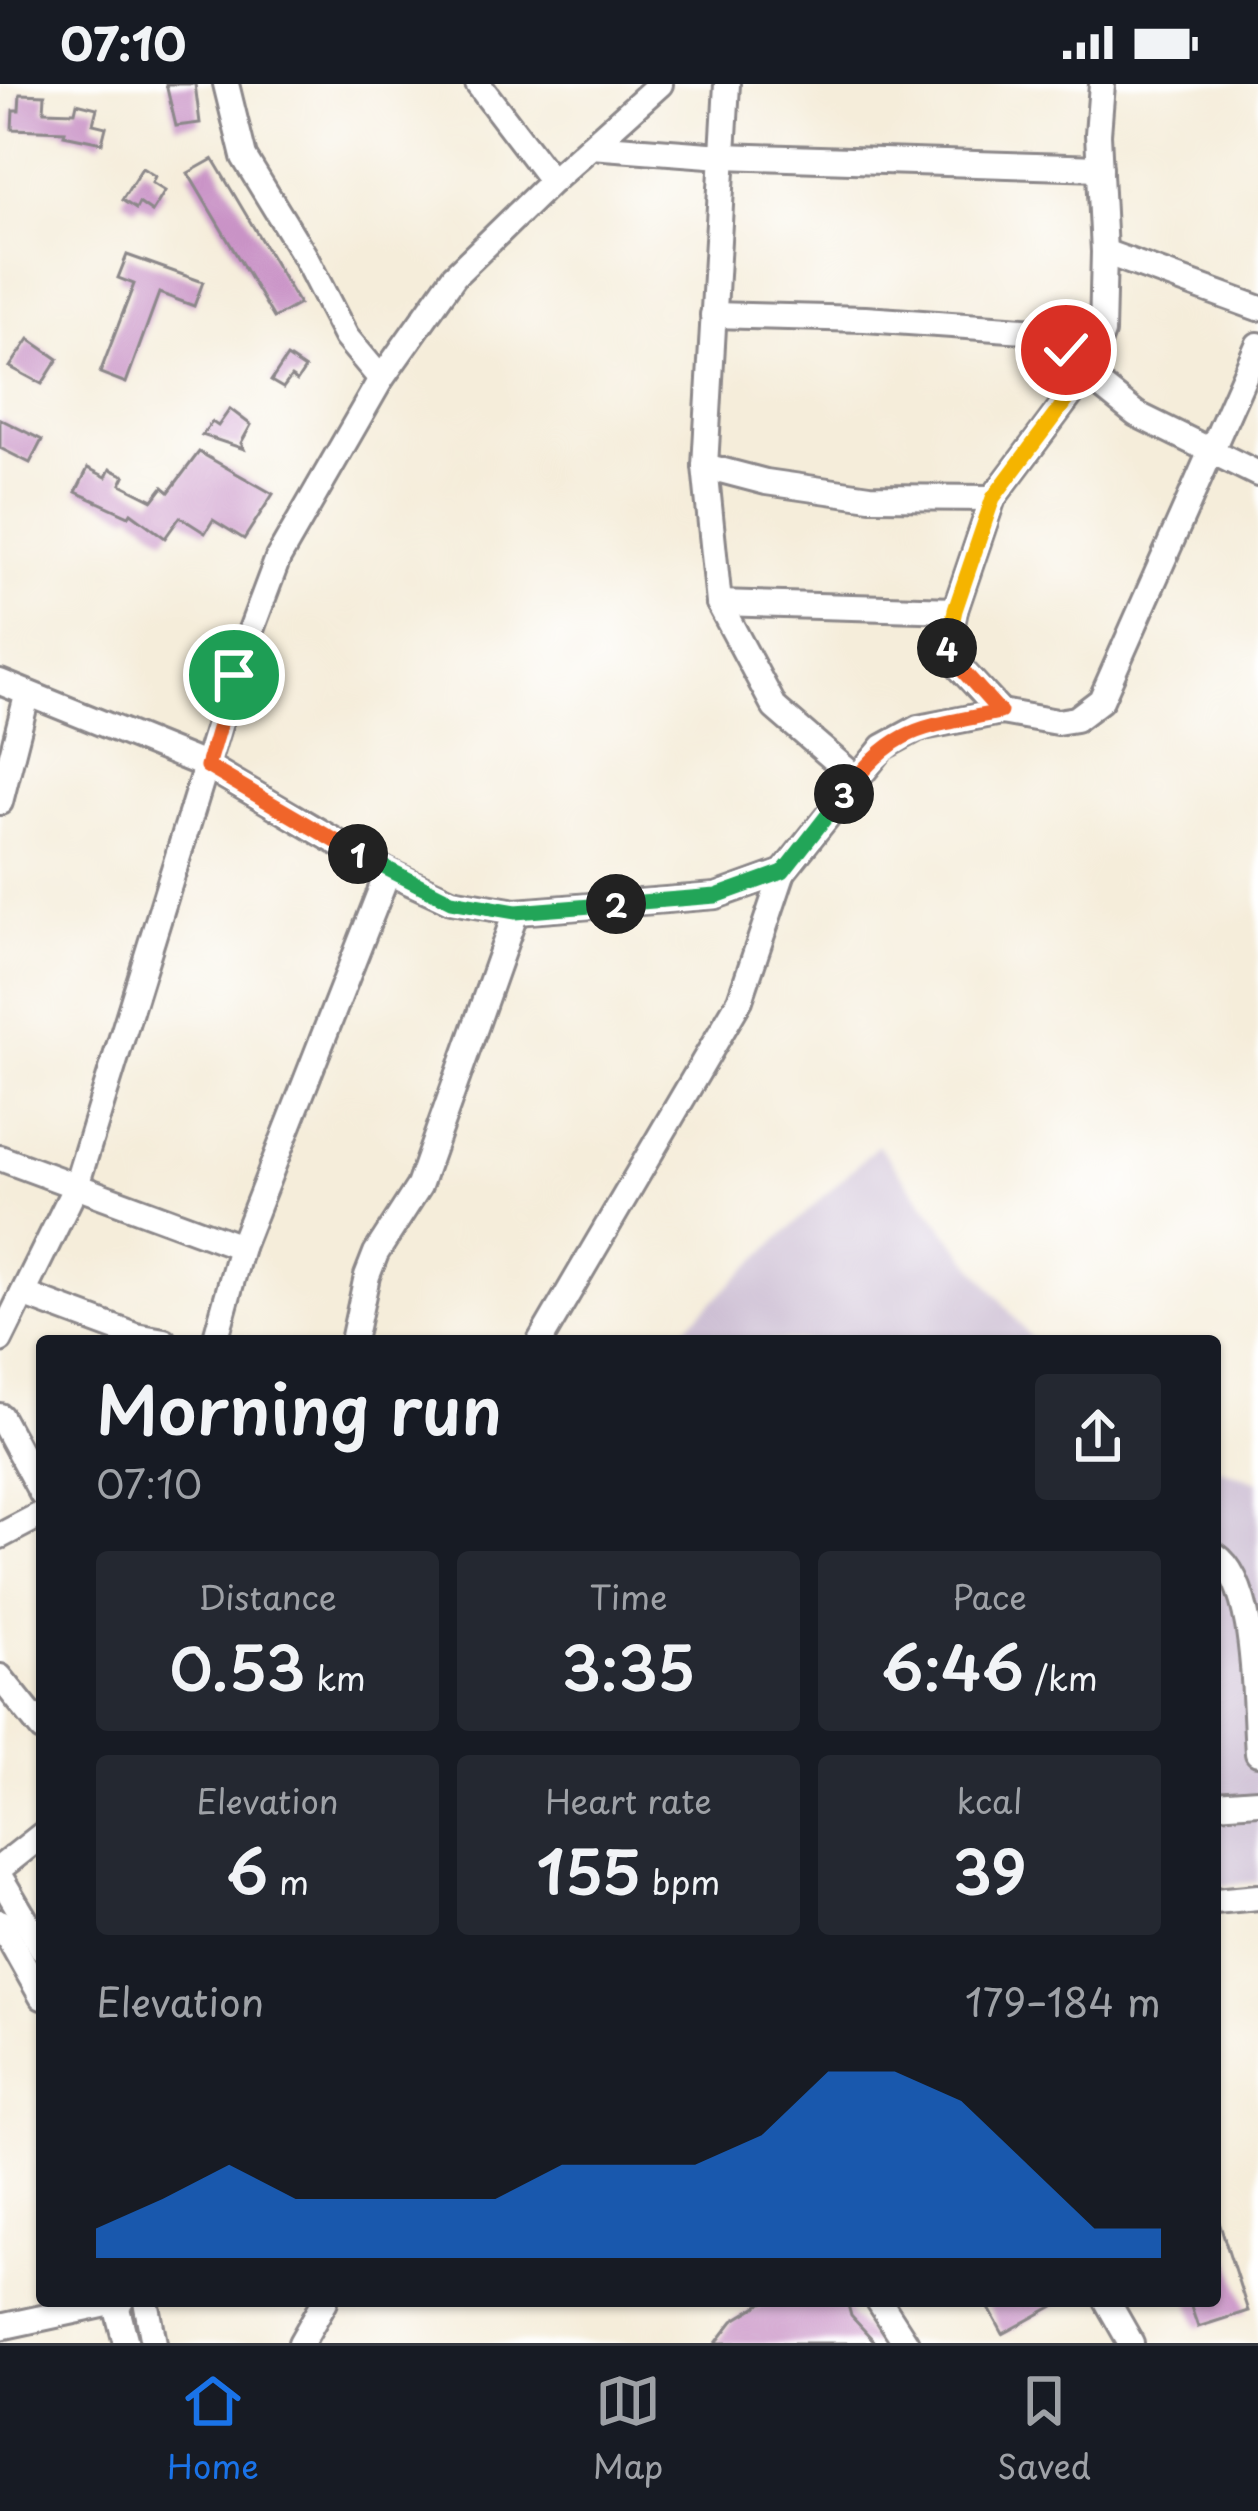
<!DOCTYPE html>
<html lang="en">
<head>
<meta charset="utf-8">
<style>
	:root { --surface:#171b24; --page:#242831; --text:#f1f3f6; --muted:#9ea1a6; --line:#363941; --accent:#1a73e8 }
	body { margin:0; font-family:"Playpen Sans",sans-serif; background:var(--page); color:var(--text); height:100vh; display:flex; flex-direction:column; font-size:45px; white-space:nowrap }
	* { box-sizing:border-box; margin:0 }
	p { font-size:39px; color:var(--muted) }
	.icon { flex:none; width:66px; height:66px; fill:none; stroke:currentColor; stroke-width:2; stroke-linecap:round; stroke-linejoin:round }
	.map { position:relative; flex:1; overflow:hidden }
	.panel { position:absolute; left:36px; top:1251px; width:1185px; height:972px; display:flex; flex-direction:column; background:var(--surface); border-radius:12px; box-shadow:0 3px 9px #0004 }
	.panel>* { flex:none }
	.pin { position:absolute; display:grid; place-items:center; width:102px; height:102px; color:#fff; margin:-51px; border:6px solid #fff; border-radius:50%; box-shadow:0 3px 12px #0007 }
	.km { position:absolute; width:60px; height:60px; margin:-30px; border-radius:50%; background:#222; color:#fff; font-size:33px; line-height:60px; text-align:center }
	.round { display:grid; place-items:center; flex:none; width:126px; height:126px; border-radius:12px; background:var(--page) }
	.summary { display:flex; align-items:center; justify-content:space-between; height:204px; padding:0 60px }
	h1 { font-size:66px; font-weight:600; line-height:90px }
	.stats { display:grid; grid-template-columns:repeat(3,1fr); gap:18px; height:204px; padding:12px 60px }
	.stats div { display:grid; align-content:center; border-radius:12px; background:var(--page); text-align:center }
	.stats b { font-size:60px; font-weight:600 }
	.stats small { font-size:33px; font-weight:400 }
	.stats p { font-size:33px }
	.chart { height:336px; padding:24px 60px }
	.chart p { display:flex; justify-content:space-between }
	.chart svg { width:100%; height:216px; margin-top:12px; fill:var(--accent); opacity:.7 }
	.status { display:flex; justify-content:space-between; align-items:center; height:84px; padding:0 60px; background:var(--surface); direction:ltr }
	.status svg { height:33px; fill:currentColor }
	.menu { display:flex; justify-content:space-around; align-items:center; height:168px; border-top:3px solid var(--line); background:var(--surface); font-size:33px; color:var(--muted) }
	.menu a { display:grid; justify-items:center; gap:6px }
	.menu .on { color:var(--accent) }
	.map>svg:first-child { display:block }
</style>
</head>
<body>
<div class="status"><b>07:10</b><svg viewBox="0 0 49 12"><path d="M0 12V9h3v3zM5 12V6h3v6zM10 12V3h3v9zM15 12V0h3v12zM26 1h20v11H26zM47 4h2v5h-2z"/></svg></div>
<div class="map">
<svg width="1258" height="2259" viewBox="0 0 1258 2259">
	<rect width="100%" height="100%" fill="#fff"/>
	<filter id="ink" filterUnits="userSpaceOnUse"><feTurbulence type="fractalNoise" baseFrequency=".00833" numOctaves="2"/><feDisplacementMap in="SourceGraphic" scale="24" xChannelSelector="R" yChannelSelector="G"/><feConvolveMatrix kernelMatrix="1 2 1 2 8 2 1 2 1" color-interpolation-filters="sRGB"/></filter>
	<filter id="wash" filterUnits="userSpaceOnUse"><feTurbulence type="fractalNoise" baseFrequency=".004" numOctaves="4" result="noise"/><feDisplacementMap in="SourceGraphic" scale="48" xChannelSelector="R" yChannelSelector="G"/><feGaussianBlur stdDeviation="2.7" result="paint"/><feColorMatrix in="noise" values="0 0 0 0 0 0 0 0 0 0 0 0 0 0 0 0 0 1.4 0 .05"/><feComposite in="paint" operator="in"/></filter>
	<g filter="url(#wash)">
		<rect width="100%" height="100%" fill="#f5edda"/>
		<g fill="#ccbed3">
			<polygon points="878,1061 1033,1257 671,1257"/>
			<polygon points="1215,1383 1258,1398 1258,1798 1215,1802"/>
		</g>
		<g id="blocks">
			<g fill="#c993c6">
				<polygon points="166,0 195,0 200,39 176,42"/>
				<polygon points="20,10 45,11 44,27 75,28 77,19 97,24 93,40 106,43 102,59 64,51 65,47 12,45 13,26 19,26"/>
				<polygon points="213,75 299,220 274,234 188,89"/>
				<polygon points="142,84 155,92 152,99 165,107 152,128 139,119 136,125 122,116"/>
				<polygon points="127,171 203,198 194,222 159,209 126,299 100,289 134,200 118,194"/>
				<polygon points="29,255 58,275 42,300 10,283"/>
				<polygon points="287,273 305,285 297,297 291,293 283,304 271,297"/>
				<polygon points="230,325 251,341 241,359 244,365 202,351 212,338 218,342"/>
				<polygon points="0,335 42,356 30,379 0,364"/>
				<polygon points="199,368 273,410 244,455 213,436 205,449 180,433 165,454 131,429 129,432 76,408 88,384 106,393 110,385 125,392 121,400 153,416 163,403 169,408"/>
				<polygon points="1218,2135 1248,2227 1198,2243 1189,2217 1215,2217"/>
				<polygon points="766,2217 847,2217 851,2232 876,2259 716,2259 733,2237"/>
				<polygon points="985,2217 1063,2217 1003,2250"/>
			</g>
		</g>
	</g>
	<g filter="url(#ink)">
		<use href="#blocks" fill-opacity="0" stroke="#8c888a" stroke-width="3"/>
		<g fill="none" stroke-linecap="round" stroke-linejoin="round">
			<g stroke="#8c888a" stroke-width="30">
				<g id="minor">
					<polyline points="226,0 244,73 304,171 346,253 381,295"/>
					<polyline points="478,0 552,97"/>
					<polyline points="727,0 705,382 719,519 775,624 856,694"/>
					<polyline points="591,62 722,72 1100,84"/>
					<polyline points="1104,168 1258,224"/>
					<polyline points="713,231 865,235 1038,247 1066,266 1086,290 1136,330 1258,390"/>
					<polyline points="705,382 766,398 870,413 993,414"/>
					<polyline points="719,519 955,526"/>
					<polyline points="0,598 207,682 388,788 451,817 516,828 716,812 783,788"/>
					<polyline points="1001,628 946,569 955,526 993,414 1086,290 1102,249 1104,168 1098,50 1102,0"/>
					<polyline points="0,718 27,612"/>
					<polyline points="0,1074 241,1163"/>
					<polyline points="23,1210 136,1252 164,1257"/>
					<polyline points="0,1256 76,1102 234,591 278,474 381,295 454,192 552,97 660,0"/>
					<polyline points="215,1257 241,1163 388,788"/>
					<polyline points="353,1257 367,1192 376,1169 419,1102 516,828"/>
					<polyline points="540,1257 740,916 783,788 883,663 918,644 1001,628 1057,638 1076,635 1101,616 1258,261"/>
					<polyline points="0,1332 42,1410"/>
					<polyline points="0,1452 42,1430"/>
					<path d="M1215,1471C1258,1499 1254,1620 1258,1669"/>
					<polyline points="0,1593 42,1645"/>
					<polyline points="1215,1720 1258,1717"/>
					<polyline points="0,1784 42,1751"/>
					<polyline points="0,1793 42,1864"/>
					<polyline points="1215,1817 1258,1813"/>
					<polyline points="0,1838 42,1913"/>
					<polyline points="115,2217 126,2259"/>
					<polyline points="146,2217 154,2259"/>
					<polyline points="879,2217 906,2259"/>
					<polyline points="1107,2217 1131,2259"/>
					<polyline points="0,2243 121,2217"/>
					<polyline points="301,2259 325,2217"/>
				</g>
			</g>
			<use href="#minor" stroke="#fff" stroke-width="24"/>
		</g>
	</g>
	<g fill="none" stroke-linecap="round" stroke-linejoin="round" filter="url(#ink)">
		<g stroke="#fff" stroke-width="24">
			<polyline id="split-1" points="234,591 207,682 358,770"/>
		</g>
		<g stroke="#fff" stroke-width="24">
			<polyline id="split-2" points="358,770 451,817 516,828 616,820"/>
		</g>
		<g stroke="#fff" stroke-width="24">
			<polyline id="split-3" points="616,820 716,812 783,788 844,710"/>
		</g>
		<g stroke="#fff" stroke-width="24">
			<path id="split-4" d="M844,710C895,641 921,644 1000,628L946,568L947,564"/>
		</g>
		<g stroke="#fff" stroke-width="24">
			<polyline id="split-5" points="947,564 955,526 993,414 1061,323"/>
		</g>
		<g stroke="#fff" stroke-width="24">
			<polyline id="split-6" points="1061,323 1086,290 1066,266"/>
		</g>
		<use href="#split-1" stroke="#f0652b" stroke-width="15"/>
		<use href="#split-2" stroke="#22a559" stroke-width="15"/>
		<use href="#split-3" stroke="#22a559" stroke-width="15"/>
		<use href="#split-4" stroke="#f0652b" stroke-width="15"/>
		<use href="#split-5" stroke="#f5b400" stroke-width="15"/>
		<use href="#split-6" stroke="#f5b400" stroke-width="15"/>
	</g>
</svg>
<div class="pin" style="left:234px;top:591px;background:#1e9e55"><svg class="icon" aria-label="arrive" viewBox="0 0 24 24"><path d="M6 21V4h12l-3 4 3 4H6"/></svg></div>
<div class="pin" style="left:1066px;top:266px;background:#d93025"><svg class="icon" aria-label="check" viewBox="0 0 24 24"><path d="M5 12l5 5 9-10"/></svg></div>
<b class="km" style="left:358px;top:770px">1</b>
<b class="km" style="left:616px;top:820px">2</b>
<b class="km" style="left:844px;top:710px">3</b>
<b class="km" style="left:947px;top:564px">4</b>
<section class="panel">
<div class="summary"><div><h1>Morning run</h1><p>07:10</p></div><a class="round"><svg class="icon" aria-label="share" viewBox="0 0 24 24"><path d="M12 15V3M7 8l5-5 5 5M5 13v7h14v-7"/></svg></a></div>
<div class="stats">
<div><p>Distance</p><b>0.53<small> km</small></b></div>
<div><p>Time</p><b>3:35</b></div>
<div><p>Pace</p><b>6:46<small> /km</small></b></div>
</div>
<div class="stats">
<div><p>Elevation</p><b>6<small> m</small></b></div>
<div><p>Heart rate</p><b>155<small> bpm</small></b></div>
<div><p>kcal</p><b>39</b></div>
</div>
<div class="chart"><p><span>Elevation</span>179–184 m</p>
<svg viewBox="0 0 160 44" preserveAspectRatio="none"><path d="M0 44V38L10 32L20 25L30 32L40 32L50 32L60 32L70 25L80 25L90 25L100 19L110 6L120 6L130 12L140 25L150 38L160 38V44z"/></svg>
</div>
</section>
</div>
<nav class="menu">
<a class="on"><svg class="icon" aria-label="home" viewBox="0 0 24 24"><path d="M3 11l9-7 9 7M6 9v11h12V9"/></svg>Home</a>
<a><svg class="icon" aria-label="map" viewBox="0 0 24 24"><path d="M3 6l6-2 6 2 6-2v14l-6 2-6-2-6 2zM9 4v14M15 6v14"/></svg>Map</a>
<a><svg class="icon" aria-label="saved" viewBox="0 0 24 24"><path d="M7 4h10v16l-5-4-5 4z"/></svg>Saved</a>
</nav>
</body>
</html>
